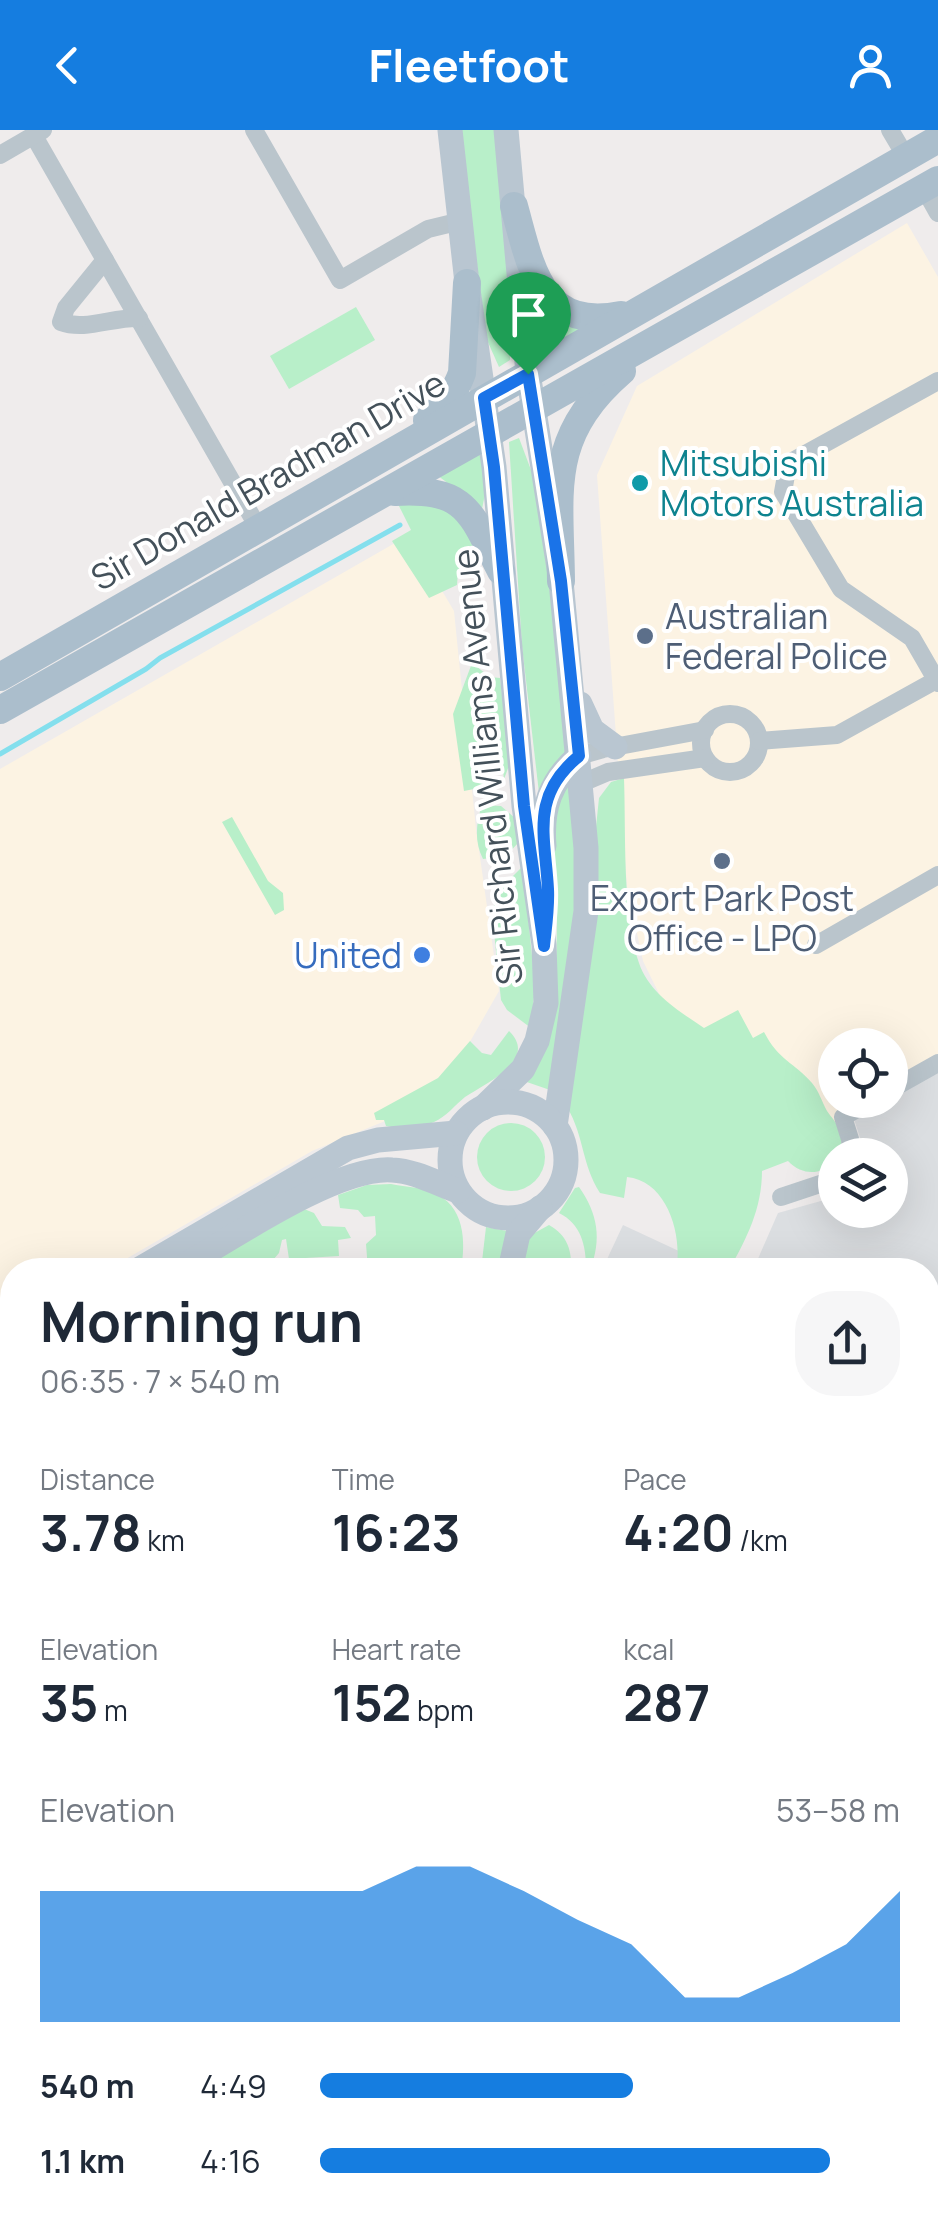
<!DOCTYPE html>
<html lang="en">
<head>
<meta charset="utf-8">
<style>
	:root { --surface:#fff; --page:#f6f6f7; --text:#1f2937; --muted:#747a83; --accent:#157de0 }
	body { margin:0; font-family:Manrope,sans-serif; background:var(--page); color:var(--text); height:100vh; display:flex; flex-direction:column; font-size:38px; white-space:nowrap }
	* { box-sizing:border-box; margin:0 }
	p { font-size:32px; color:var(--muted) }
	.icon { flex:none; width:55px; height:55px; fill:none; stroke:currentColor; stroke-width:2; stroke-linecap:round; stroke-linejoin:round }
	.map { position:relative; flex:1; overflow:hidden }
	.details { position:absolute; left:0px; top:1128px; width:940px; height:962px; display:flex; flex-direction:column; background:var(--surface); border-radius:40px 40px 0 0; box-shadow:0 10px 40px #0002 }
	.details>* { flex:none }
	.buttons { position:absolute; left:818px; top:898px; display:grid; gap:20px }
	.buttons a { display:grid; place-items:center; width:90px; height:90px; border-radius:50%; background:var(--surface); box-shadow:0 10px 40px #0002; font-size:50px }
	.pin { position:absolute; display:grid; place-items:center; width:85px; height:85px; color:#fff; margin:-102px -42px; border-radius:50% 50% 50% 0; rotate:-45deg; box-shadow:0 0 10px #0007 }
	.pin .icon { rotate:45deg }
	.round { display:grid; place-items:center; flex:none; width:105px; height:105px; border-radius:40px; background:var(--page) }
	.summary { display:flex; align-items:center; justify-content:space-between; height:170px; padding:0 40px }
	h1 { font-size:55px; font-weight:700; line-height:75px }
	.figures { display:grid; grid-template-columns:repeat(3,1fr); gap:15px; height:170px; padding:10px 40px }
	.figures div { display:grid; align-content:center }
	.figures b { font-size:50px; font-weight:700 }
	.figures small { font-size:28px; font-weight:400 }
	.figures p { font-size:28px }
	.chart { height:280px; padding:20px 40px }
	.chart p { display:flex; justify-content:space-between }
	.chart svg { width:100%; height:180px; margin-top:10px; fill:var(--accent); opacity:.7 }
	ul { padding:0 40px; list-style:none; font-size:32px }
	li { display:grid; grid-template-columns:160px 120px 1fr; align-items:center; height:75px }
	li i { height:25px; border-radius:12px; background:var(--accent) }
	header { display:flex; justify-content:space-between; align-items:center; height:130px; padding:0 40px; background:var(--accent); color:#fff; font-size:45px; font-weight:700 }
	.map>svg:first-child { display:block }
</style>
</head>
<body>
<header><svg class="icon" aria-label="back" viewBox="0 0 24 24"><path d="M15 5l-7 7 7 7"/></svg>Fleetfoot<svg class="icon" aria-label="person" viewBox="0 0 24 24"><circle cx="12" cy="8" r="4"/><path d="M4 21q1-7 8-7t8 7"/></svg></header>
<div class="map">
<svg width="938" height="2089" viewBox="0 0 938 2089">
	<rect width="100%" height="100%" fill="#efecec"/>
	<g fill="#fcf3e3">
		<polygon points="907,93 938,147 938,942 890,969 890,915 835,915 835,970 888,970 822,1006 664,874 643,831 627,757 597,345 637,256"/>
		<polygon points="409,405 454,481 476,699 499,861 448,950 390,989 312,1021 107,1140 12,1140 12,1194 0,1202 0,639"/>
	</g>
	<g fill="#dbdee1">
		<polygon points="938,942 938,2089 370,2089 375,2078 928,2078 928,1140 753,1140 778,1083 835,1067 835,1080 890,1080 890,1025 862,1025 863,1017 854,989"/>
		<polygon points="623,1095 681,1122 673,1140 602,1140"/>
	</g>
	<g fill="#b8efc9">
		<polygon points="459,0 496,0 510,180 510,230 499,237 487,210"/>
		<polygon points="529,157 543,172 583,202 537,229"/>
		<polygon points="356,177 375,210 289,259 270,226"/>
		<polygon points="519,308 534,348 573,624 539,663 522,516 509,312"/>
		<polygon points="481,315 485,364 482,379 433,342"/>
		<polygon points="398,374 440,374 475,405 478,430 458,442 457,455 429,468 392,411 411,400"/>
		<path d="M472,533L490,547L500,548L510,633L504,649L497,593C467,596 484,635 489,656L464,661L453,584Z"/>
		<path d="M624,648C626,700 622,786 639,833C649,863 679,881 704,898L738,880L753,908L764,902C779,931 794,932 812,953C819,961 822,972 827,981C831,987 838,994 840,1001C849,1033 813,1057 788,1031L762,1041C762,1078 747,1108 729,1140H676C683,1107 668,1051 627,1047L624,1068L600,1063C581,1033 585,1008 567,977L599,668L611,652Z"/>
		<polygon points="577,649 573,819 550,960 521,950 556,855 557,788 548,702 556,665"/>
		<path d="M482,675L501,676L516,689L519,712L506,726L483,729C474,711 476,693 482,675Z"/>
		<polygon points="232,687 268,751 283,763 284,780 275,785 222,692"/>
		<polygon points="523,736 535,856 531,898 507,880 501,870 492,783 498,761"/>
		<path d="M509,901C539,930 486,953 465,967C455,975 446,987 434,992C422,998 399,999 386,996L384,990H376L374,983L438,948L470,911L482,923L491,925Z"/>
		<circle cx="511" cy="1027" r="34"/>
		<path d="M391,1054C404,1057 420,1057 432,1062C465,1075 466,1111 461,1140H368L366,1114L376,1105L375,1086L364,1087L358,1080L340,1078L338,1065L367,1055Z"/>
		<path d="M579,1057C598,1084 602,1109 590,1140L586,1138C586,1115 581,1094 559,1083L575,1058Z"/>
		<polygon points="304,1079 314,1083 322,1096 345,1097 351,1108 338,1110 339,1126 289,1129 286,1109 282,1110 279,1123 268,1136 196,1140"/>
		<path d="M549,1095C567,1105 572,1120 571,1140H518L529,1106Z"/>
		<polygon points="486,1097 507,1101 500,1140 481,1140"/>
		<polygon points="0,1552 12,1558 12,1617 0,1607"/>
	</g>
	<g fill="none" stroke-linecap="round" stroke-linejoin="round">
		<polyline stroke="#84dfed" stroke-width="5" points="0,624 146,539 160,528 400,395"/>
		<g stroke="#cecfd2" stroke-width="40">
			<polyline points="928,2025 938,2001"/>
			<polyline points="899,2089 904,2078"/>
		</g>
		<g stroke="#bac5cc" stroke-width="18">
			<polyline points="254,0 340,150 428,99 461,91"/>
			<polyline points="890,0 906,27"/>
			<polyline points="34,6 259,399"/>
			<polyline points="0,25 43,0"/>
			<polyline points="924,58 938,83"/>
			<path d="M105,130L66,178L61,192C85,201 113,187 139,188"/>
			<polyline points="938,251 793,331 787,340 783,362 841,459 912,508 938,553"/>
			<circle cx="730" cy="613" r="29"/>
			<polyline points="759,611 837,605 938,549"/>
			<polyline points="579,626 603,619 705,600"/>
			<polyline points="582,653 608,642 705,628"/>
			<polyline points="816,815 938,745"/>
			<polyline points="890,960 938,933"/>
			<polyline points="851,1025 850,1009 843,987 873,970"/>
			<polyline points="781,1067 835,1049"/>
		</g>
		<g stroke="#b9c6d1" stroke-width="25">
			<polyline points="450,0 467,153 494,337 524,676 544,815 546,873 537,911 523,939 483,978"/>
			<polyline points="506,0 528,243 561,451 586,718 586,781 555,996"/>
			<polyline points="580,574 592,600 615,617"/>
			<path d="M544,716C541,679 550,650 579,626"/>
			<circle cx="508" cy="1030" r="58"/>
			<polyline points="138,1140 348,1018 378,1010 456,1003"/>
			<path d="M177,1140C228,1111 336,1036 392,1040C415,1041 436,1053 458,1061"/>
			<polyline points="510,1140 518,1104 540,1078"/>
			<polyline points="0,1220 12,1213"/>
			<polyline points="87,2089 92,2078"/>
		</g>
		<g stroke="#abbecc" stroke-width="28">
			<path d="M514,76C531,137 540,201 621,185"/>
			<path d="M427,290C444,277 455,263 462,243L467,153"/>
			<path d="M395,362C468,358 470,382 501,441"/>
			<path d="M561,451C560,359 546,307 622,241"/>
			<polyline points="0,547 938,9"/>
			<polyline points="0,580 938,50"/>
		</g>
	</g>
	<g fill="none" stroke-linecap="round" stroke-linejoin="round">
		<g stroke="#fff" stroke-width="20">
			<path id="route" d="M528,244L561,451L579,626C530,666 545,705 548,759C549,778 546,797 544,816L524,676L494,337L484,268Z"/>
		</g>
		<use href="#route" stroke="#1a73e8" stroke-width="12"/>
	</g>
	<circle fill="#0f9aa8" stroke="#fff" stroke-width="4" cx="640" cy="353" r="10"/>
	<g fill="#5c6f8a" stroke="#fff" stroke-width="4">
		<circle cx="645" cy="506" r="10"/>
		<circle cx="722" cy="731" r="10"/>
	</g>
	<circle fill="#3f7fe0" stroke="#fff" stroke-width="4" cx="422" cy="825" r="10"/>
	<g text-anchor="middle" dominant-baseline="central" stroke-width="8" stroke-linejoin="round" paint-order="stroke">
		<g font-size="35" fill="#0d838f" stroke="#fff" text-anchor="start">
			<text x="660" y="333">Mitsubishi<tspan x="660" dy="40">Motors Australia</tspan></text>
		</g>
		<g font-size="35" fill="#44515a" stroke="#fff">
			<text transform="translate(268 350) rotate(-30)">Sir Donald Bradman Drive</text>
			<text transform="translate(487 637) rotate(-96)">Sir Richard Williams Avenue</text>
		</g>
		<g font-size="35" fill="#4e5e75" stroke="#fff" text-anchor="start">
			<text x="665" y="486">Australian<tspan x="665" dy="40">Federal Police</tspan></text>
			<text x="722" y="768" text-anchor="middle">Export Park Post<tspan x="722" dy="40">Office - LPO</tspan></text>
		</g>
		<g font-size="35" fill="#366cbe" stroke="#fff" text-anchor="end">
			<text x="402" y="825">United</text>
		</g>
	</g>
</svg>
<div class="buttons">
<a><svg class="icon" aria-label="locate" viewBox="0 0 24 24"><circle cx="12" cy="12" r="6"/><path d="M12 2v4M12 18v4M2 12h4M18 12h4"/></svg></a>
<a><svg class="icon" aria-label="layers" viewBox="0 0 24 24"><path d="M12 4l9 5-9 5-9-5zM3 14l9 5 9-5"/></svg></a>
</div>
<div class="pin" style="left:528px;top:244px;background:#1e9e55"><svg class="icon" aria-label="arrive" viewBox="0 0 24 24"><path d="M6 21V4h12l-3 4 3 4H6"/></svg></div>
<section class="details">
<div class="summary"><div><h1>Morning run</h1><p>06:35 · 7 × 540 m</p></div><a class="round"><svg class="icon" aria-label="share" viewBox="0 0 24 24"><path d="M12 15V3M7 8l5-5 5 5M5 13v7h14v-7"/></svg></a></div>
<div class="figures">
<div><p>Distance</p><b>3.78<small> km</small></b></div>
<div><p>Time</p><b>16:23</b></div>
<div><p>Pace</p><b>4:20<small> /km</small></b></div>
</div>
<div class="figures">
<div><p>Elevation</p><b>35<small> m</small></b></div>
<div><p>Heart rate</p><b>152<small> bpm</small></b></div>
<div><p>kcal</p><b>287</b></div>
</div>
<div class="chart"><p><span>Elevation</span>53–58 m</p>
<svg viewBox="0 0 160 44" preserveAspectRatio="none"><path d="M0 44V12L10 12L20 12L30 12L40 12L50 12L60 12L70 6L80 6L90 12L100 19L110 25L120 38L130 38L140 32L150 25L160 12V44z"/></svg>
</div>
<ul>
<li><b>540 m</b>4:49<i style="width:54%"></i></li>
<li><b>1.1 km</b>4:16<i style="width:88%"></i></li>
</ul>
</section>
</div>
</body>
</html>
